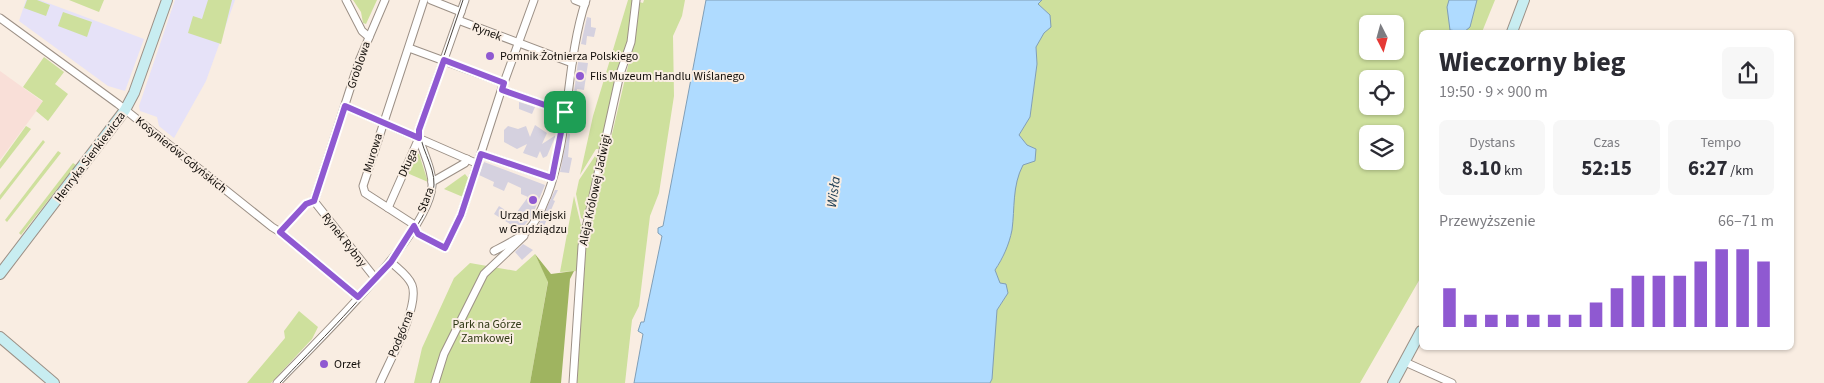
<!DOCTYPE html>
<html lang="pl">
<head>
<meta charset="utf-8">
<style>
	:root { --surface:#fff; --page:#f7f7f7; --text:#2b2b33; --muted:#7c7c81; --accent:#8f59d1 }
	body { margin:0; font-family:"Source Sans 3",sans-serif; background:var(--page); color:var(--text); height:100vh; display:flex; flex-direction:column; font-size:19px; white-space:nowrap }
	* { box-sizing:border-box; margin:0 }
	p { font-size:16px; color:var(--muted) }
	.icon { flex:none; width:28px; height:28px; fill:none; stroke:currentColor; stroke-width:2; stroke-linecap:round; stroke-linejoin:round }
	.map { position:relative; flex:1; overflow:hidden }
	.drawer { position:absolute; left:1419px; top:30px; width:375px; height:320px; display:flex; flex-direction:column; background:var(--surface); border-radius:8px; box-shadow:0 1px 4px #0004 }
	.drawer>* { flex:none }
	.needle { width:32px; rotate:174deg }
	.fabs { position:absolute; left:1359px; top:15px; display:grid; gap:10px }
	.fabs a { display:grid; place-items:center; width:45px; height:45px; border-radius:8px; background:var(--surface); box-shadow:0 1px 4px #0004; font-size:25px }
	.pin { position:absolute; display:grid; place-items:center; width:42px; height:42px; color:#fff; margin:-21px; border-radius:10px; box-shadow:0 2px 8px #0006 }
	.round { display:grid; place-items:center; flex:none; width:52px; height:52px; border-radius:8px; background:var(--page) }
	.head { display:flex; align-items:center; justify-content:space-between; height:85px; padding:0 20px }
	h1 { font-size:28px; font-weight:700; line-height:38px }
	.figures { display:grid; grid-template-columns:repeat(3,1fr); gap:8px; height:85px; padding:5px 20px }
	.figures div { display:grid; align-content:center; border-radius:8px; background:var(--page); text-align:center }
	.figures b { font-size:21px; font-weight:700 }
	.figures small { font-size:14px; font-weight:400 }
	.figures p { font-size:14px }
	.chart { height:140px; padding:10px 20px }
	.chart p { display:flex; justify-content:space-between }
	.chart svg { width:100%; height:90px; margin-top:5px; stroke:var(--accent); stroke-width:6 }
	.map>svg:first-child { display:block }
</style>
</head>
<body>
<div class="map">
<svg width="1824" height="383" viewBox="0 0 1824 383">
	<rect width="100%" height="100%" fill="#f9ede2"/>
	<polygon fill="#f9dfd8" points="0,71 43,102 0,160"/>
	<g fill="#e6e2f8">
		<polygon points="26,0 40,0 144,39 125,91 108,86 19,21"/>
		<polygon points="175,0 235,0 206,81 174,138 159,126 157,117 140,111 139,106"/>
	</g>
	<g fill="#cee09d" fill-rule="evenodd">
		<polygon points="27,0 37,0 50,5 46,16 24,8"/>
		<polygon points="69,0 104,0 99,12"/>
		<polygon points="208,0 232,0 221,44 188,33 193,16 202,19"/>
		<polygon points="353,0 377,0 366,24 363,23 361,12"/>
		<polygon points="628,0 634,0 630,35 600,149 596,149 580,175 593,116"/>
		<polygon points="644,0 685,0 682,16 673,36 674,96 659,193 650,216 639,306 632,320 625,383 577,383 586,245 632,49 639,2 643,3"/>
		<path d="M1042,0H1495L1482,32H1421V277L1360,383H990L997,310L1008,293L1000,283L995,270L1003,257L1011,232L1016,178L1023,165L1027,145L1019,135L1030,117L1037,64L1036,47L1050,15L1038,4ZM1368,24H1395V51H1368ZM1368,79H1395V106H1368ZM1368,134H1395V161H1368Z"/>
		<polygon points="63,12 92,22 87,37 58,26"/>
		<polygon points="44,57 64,72 55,84 68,94 48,121 36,111 43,101 23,87"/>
		<polygon points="26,126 31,129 0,169 0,162"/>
		<polygon points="43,140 45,142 0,200 0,195"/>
		<polygon points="58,151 61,153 7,222 5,220"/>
		<polygon points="416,152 419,154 428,182 407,173"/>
		<polygon points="597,153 600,153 585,220 581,218 576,194 579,180"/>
		<polygon points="73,163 76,165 21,235 19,233"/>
		<polygon points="465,174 469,179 463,197 444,189"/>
		<polygon points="574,196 581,225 584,223 578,271 560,272"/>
		<polygon points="535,254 548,281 530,383 414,383 422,348 454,278 470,263 516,271"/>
		<polygon points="299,311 318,327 312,339 271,383 247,383 285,338 284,331"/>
	</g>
	<polygon fill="#9fb460" points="535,254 551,274 574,271 570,279 561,383 530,383 548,282"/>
	<g fill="#afdbff" stroke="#809eb6">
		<path d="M706,0H1042L1038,4L1050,15L1051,27L1044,33L1036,47L1037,64L1030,117L1019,135L1027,145L1036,149L1035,161L1023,165C1012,186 1015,208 1012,230C1009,245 1003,258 995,270L1000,283L1006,284L1008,293L997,310L992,379L990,383H634L643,334L638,331L641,322H644L662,236L658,233V228L663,226Z"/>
		<polygon points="1449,0 1477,0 1470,27 1464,32 1450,30 1447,7"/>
	</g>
	<g fill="#d5d1df">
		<polygon points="587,17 591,18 591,27 596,28 594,37 587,36 586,45 581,44"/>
		<polygon points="578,62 588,63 584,90 577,89 575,108 572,107"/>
		<polygon points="519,102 535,107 532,114 519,109"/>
		<polygon points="535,125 547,133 542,144 556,135 547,156 543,158 540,151 537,158 523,153 527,144 517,149 504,142 504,130 508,126 518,129 526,126 530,137"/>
		<polygon points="568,133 570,134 568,157 572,158 569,173 560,172"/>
		<polygon points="484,162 545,185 532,216 522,228 515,224 513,226 494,214 499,206 514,216 528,197 521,194 521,188 508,182 504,191 493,186 494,182 479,175"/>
		<polygon points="555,190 558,190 553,200 555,201 544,226 539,224"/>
		<polygon points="523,244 533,250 522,260 515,252"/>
	</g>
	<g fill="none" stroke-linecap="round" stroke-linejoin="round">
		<g stroke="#9c9086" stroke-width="9">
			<g id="street">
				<polyline points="346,0 362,31 369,37"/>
				<polyline points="424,0 363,186 365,193 413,224 418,234 445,248 461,215 502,88 534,0"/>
				<polyline points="431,0 461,12"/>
				<polyline points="575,0 585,4"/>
				<polyline points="0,18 118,104 272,227 280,232 358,297"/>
				<polyline points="458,20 572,63"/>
				<polyline points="409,48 504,83"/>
				<polyline points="502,90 565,112"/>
				<polyline points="345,106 478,164"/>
				<polyline points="481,154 552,178"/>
				<polyline points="432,182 465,163 467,159"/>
				<path d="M547,196C571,133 565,63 586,0"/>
				<polyline points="314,201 359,61 385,0"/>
				<polyline points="314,201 375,278"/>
				<polyline points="388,208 419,138 419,130 465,0"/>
				<polyline points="280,232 306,204 314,201"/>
				<path d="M494,251C525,235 533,232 546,198"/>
				<polyline points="1405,362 1452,383"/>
				<path d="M277,383C313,345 429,235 432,186C433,171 423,152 419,138"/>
				<path d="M380,383C389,362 420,306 412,285C408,275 398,269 391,262"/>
				<polyline points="435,383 444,354 484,274 524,236"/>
				<polyline points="573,383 582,246 620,74 631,42 636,0"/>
			</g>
		</g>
		<g stroke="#9c9086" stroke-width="12">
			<g id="secondary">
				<polyline points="1512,32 1524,0"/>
				<polyline points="0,274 125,110 134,93 167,0"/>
				<polyline points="0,337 54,383"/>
				<polyline points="1393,383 1421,331"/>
			</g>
		</g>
		<use href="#street" stroke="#fff" stroke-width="7"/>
		<use href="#secondary" stroke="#c8edf1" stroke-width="10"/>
		<path stroke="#4d4741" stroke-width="1" d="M280,383C316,344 430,235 434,185C435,165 418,146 420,126L463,0"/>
	</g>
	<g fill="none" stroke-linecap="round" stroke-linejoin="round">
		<g stroke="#fff" stroke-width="10">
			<polygon id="route" points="444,60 504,83 502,90 565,112 552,178 481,154 461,215 445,248 418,234 414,226 391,262 358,297 280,232 306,204 314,201 345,106 419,138 419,130"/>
		</g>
		<use href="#route" stroke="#8f59d1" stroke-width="6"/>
	</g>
	<g fill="#8f59d1" stroke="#f9ede2" stroke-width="2">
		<circle cx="490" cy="56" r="5"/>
		<circle cx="580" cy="76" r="5"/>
		<circle cx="533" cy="200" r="5"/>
		<circle cx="324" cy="364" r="5"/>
	</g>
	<g text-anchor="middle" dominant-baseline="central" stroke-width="4" stroke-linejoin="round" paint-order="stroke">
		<g font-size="12" fill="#120e0a" stroke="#f9ede2">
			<text transform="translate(487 32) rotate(21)">Rynek</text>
			<text transform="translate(359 65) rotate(-71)">Groblowa</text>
			<text transform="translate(373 153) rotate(-73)">Murowa</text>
			<text transform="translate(181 155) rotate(39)">Kosynierów Gdyńskich</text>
			<text transform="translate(90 157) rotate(-53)">Henryka Sienkiewicza</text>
			<text transform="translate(408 163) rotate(-66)">Długa</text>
			<text transform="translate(595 190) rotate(-78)">Aleja Królowej Jadwigi</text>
			<text transform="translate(426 200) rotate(-70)">Stara</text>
			<text transform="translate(344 240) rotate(52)">Rynek Rybny</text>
			<text transform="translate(401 334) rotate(-68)">Podgórna</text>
		</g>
		<g font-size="12" fill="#120e0a" stroke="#f9ede2" text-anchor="start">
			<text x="500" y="56">Pomnik Żołnierza Polskiego</text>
			<text x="590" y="76">Flis Muzeum Handlu Wiślanego</text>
			<text x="533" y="215" text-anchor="middle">Urząd Miejski<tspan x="533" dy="14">w Grudziądzu</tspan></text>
			<text x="334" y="364">Orzeł</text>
		</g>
		<g font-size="12" fill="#303915" stroke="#f9ede2">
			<text x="487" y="324">Park na Górze<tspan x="487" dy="14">Zamkowej</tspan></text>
		</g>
		<g font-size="14" font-style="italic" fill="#173850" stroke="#f9ede2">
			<text transform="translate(834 192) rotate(-82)">Wisła</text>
		</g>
	</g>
</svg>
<div class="fabs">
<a><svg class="needle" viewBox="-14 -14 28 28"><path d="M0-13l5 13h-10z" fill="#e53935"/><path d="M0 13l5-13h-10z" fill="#7c7c81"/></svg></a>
<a><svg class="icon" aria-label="locate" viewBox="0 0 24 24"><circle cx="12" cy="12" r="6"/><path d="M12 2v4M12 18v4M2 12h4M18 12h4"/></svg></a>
<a><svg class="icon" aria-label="layers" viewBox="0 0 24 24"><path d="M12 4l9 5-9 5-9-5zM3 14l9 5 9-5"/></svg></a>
</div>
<div class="pin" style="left:565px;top:112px;background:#1e9e55"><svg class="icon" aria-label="arrive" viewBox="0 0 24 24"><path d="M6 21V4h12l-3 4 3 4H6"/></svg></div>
<section class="drawer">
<div class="head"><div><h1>Wieczorny bieg</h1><p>19:50 · 9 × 900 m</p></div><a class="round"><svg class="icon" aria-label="share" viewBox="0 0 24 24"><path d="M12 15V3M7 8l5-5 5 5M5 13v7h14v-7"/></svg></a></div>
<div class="figures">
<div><p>Dystans</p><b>8.10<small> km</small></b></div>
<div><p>Czas</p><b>52:15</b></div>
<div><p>Tempo</p><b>6:27<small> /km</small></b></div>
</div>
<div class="chart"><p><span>Przewyższenie</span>66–71 m</p>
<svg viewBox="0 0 160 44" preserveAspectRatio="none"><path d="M5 44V25M15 44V38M25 44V38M35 44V38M45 44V38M55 44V38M65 44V38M75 44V32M85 44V25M95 44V19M105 44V19M115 44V19M125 44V12M135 44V6M145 44V6M155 44V12"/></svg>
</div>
</section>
</div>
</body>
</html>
